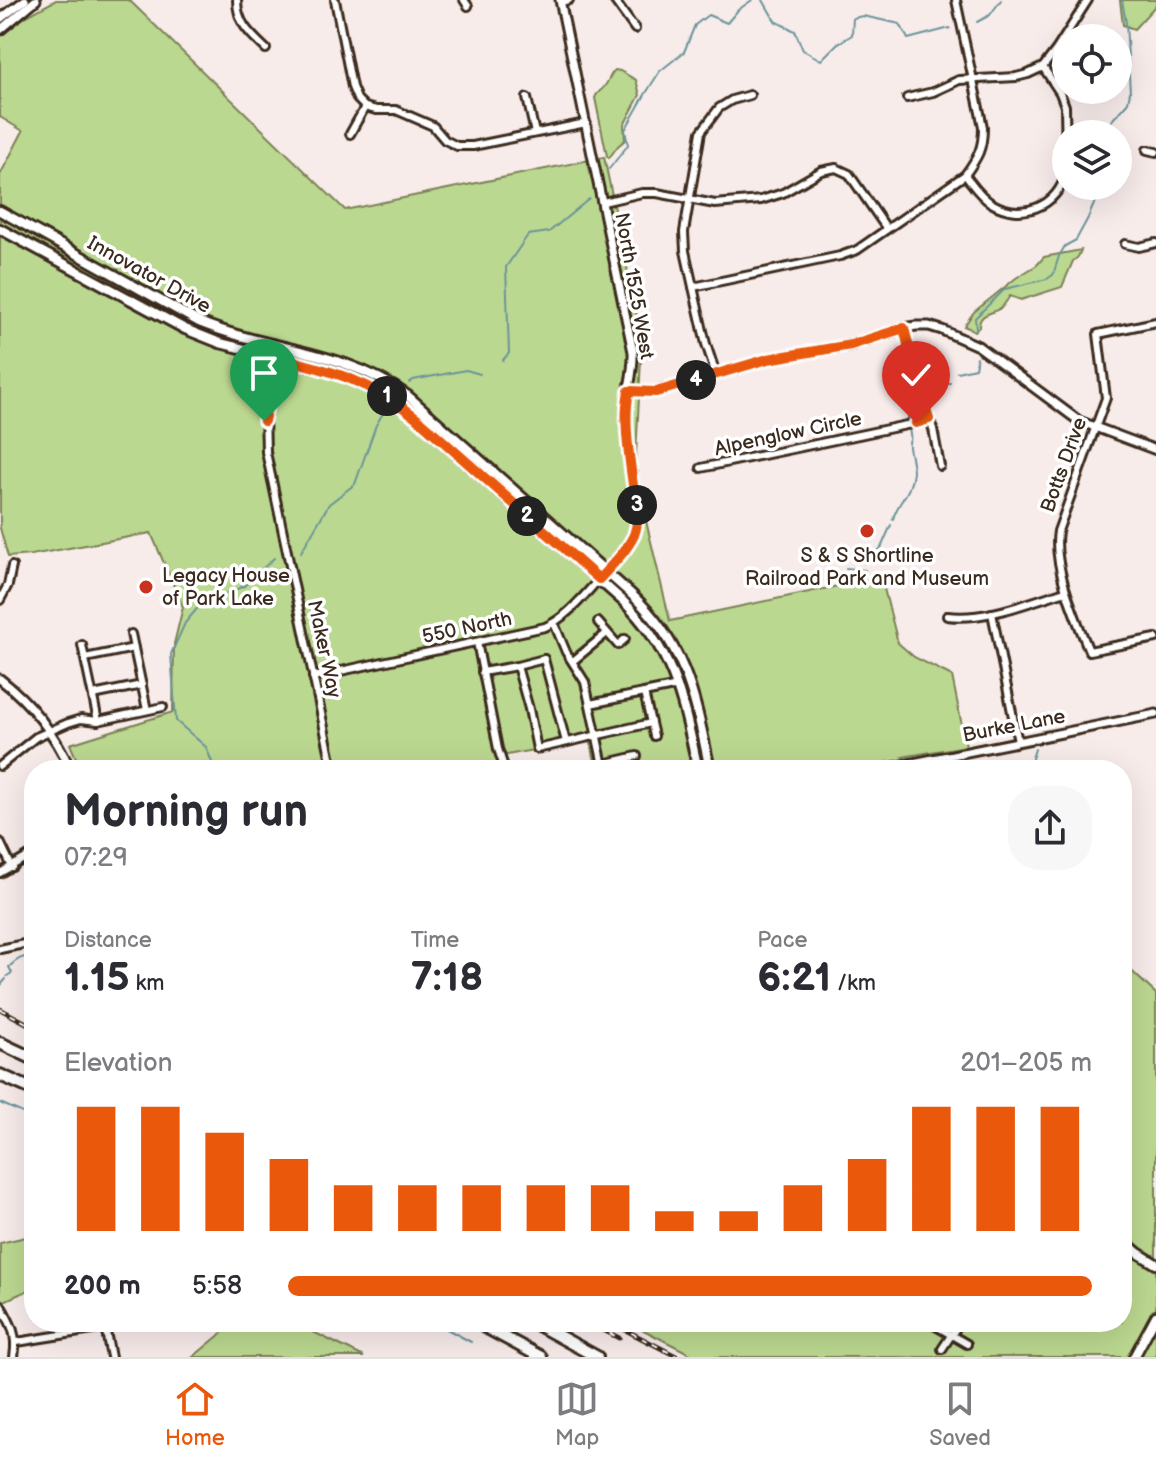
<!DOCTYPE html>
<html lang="en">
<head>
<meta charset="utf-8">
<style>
	:root { --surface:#fff; --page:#f7f7f7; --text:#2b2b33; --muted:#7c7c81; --line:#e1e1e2; --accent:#ea580c }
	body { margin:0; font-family:"Balsamiq Sans",sans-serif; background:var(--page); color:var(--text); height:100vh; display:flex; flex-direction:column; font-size:30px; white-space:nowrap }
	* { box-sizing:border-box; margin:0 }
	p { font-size:26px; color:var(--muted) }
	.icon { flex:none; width:44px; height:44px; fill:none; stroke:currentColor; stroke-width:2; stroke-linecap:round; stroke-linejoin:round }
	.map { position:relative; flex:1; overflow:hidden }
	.details { position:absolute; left:24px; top:760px; width:1108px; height:572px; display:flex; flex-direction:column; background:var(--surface); border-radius:32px; box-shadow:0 8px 32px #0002 }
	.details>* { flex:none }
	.tools { position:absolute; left:1052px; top:24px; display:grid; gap:16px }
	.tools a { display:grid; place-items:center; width:80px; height:80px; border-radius:50%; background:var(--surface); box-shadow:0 8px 32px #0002; font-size:40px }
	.pin { position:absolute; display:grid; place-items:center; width:68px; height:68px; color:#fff; margin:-82px -34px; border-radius:50% 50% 50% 0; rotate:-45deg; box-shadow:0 0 8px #0007 }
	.pin .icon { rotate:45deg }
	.km { position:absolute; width:40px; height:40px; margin:-20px; border-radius:50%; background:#222; color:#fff; font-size:22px; line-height:40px; text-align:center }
	.round { display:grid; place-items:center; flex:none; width:84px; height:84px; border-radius:32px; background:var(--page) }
	.headline { display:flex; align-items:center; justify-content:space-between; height:136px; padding:0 40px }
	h1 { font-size:44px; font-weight:700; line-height:60px }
	.figures { display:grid; grid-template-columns:repeat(3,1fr); gap:12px; height:136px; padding:8px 40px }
	.figures div { display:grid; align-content:center }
	.figures b { font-size:40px; font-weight:700 }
	.figures small { font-size:22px; font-weight:400 }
	.figures p { font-size:22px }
	.chart { height:224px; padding:16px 40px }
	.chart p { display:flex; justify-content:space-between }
	.chart svg { width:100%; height:144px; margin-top:8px; stroke:var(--accent); stroke-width:6 }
	ul { padding:0 40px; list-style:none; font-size:26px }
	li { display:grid; grid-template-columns:128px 96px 1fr; align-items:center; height:60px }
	li i { height:20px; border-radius:10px; background:var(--accent) }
	.tabs { display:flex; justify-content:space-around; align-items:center; height:112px; border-top:2px solid var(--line); background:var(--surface); font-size:22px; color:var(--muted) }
	.tabs a { display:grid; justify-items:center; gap:4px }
	.tabs .on { color:var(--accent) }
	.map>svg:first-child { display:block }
</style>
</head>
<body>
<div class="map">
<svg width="1156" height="1357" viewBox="0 0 1156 1357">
	<rect width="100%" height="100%" fill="#f8eceb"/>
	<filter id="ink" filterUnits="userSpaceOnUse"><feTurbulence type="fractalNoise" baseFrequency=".0125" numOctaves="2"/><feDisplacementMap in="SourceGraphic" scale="16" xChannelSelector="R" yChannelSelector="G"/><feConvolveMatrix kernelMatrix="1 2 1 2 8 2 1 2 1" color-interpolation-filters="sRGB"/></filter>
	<g filter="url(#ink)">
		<g fill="#bbd890" stroke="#7b8157" stroke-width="2">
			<polygon points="56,0 129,0 345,210 604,157 642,340 635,475 670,621 881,577 898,643 914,657 952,676 966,746 903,757 917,770 597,770 590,739 502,756 504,770 81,770 70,744 173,712 174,644 183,607 151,533 31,555 8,557 0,528 0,175 23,131 0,117 0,37 25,17"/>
			<polygon points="1120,0 1156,0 1156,5 1134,29 1123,25"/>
			<path d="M615,70L620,71L636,80L640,95L624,125L625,140L618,146L609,158L607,156L595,98C597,92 600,92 604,87C609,82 609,75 615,70Z"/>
			<path d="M1081,250L1078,257L1073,261L1062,287L1021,300L1010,296C1007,300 1005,304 1002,307C992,315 979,312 979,327L975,331L964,326L974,312L1016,278L1037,265L1044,257Z"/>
			<polygon points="1122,962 1156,994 1156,1357 696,1357 628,1322 1122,1322"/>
			<polygon points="34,1235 34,1293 31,1289 2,1302 0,1298 0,1243"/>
			<polygon points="246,1322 293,1322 364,1357 193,1357 223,1332"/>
		</g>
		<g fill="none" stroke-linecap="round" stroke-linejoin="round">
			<g stroke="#6c9499" stroke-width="2">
				<polyline points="763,0 775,21 795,31 803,50 821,60 837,44 852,35 853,18 863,16 900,24 908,39 950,28"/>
				<polyline points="977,22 990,15 1001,0"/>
				<polyline points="1107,134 1107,126 1128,102 1130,92 1126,23 1122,0"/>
				<polyline points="609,169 628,145 625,130 646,93 660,71 684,52 695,25 708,15 727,23 738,10 752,0"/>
				<polyline points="976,329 975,318 1005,289 1047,279 1053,275 1059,256 1065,246 1076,240 1088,218 1094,204 1105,186"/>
				<polyline points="503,360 509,353 506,267 528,235 549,232 589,199"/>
				<polyline points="957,372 975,368 977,357"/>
				<polyline points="409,383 413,380 466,370 480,374"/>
				<polyline points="927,391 939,384 950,383"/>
				<path d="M893,519C898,500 911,495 913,472C913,463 910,455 909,447C908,436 912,445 910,434C908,425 907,419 909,409"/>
				<polyline points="301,552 329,504 355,484 376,425 386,408"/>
				<polyline points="864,563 881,548 891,525"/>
				<polyline points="846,568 865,570"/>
				<polyline points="1030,765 1035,749"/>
				<polyline points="215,770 206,747 176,721 171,654 185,623 201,604 244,586 274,558"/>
				<path d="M7,976L12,973L9,967C16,960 24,954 34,957"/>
				<polyline points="0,986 6,979"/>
				<polyline points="0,1103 34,1118"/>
				<polyline points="434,1322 471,1342"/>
			</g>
			<g stroke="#3b2a1e" stroke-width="12">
				<g id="minor">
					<path d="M237,0C237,23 250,34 266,49"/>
					<polyline points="335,0 352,87 357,99 365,107 376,110 396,110 433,126 445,140 457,146 473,146 586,123"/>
					<polyline points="464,0 468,6"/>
					<polyline points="614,0 635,29"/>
					<polyline points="560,2 569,0"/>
					<polyline points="1043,67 1060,93 1065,106 1066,157"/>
					<polyline points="527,98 535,133"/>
					<polyline points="907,98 933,92 959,80 1016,77 1028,74 1043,67 1056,50 1088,0"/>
					<polyline points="350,134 365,107"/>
					<polyline points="1147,150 1156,152"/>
					<path d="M965,175C973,185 980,196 991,203C1022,221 1057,207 1066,173"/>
					<polyline points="603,202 642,193 657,193 715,204 761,200 783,193 821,171 836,168 849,174 887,229"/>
					<polyline points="1125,244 1139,247 1156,243"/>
					<path d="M693,287L840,256L857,250L965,175C978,157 983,149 983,127L956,0"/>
					<path d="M1156,322L1098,334L1106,398L1058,531C1052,566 1076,618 1089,651L1156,638"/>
					<polyline points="904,328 919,389 933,429 940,466"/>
					<polyline points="279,345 265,412 266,452 333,770"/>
					<polyline points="716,374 706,344 693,287 685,251 684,232 701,132 719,108 732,100 750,95"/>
					<polyline points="701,468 916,423 929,419"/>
					<polyline points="0,600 8,585 12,566"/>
					<polyline points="992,613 1018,742"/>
					<path d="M947,616C986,621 1029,602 1066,591"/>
					<polyline points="598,622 618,645 625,639"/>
					<polyline points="554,623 566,652 585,682 604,770"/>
					<polyline points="131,634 147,710"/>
					<polyline points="477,642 498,749 505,770"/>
					<polyline points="82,645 98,721"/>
					<polyline points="85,658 134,648"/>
					<polyline points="544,659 566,742"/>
					<polyline points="573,661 607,633"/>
					<polyline points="517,666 529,709 537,749 651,723"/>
					<polyline points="482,672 517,666 544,659"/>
					<path d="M313,677L545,627C568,617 584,595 601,577"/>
					<polyline points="644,693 654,736"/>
					<polyline points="93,695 142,685"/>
					<polyline points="590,704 678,686"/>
					<polyline points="603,764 637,756"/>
					<polyline points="0,766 36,737 68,723 81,719 98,721 163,707"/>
					<polyline points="0,842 12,867"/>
					<polyline points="0,873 34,853"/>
					<polyline points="0,949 34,942"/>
					<path d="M0,1304C11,1323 18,1335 14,1357"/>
					<polyline points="104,1322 111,1357"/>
					<polyline points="929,1322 967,1344"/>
					<polyline points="17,1342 105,1328"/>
					<polyline points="942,1349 960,1322"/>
				</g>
			</g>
			<g stroke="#3b2a1e" stroke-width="13">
				<g id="tertiary">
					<path d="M560,0L633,352C634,374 626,393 626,414C626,436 629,460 633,482C635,499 641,515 635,531C629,547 616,559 606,571"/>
					<polyline points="0,19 25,0"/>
					<polyline points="0,30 36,0"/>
					<polyline points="629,391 656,392 768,359 851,345 904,328 916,326 929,326 942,330 978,346 1079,421 1156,450"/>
					<path d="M0,679C31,703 55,734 71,770"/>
					<polyline points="878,770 1156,714"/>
				</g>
			</g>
			<g stroke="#3b2a1e" stroke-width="14">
				<g id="secondary">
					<path d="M0,211L199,322C270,351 343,349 408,396L630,593C687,646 695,698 710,770"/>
					<path d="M0,229L185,329L220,343L325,369L347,376L378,391L408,410L623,601C675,652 683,702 698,770"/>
					<polyline points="1122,1239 1138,1253 1156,1264"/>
					<polyline points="1134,1357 1156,1316"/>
				</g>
			</g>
			<g stroke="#3b2a1e" stroke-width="16">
				<g id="motorway">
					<polyline points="0,1043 34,1059"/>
					<polyline points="0,1075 34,1090"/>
					<polyline points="476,1322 541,1357"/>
					<polyline points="533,1322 597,1357"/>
				</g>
			</g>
			<use href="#minor" stroke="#fff" stroke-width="6"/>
			<use href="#tertiary" stroke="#fff" stroke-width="7"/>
			<use href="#secondary" stroke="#fff" stroke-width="8"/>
			<use href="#motorway" stroke="#fff" stroke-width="10"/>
			<g stroke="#3b2a1e" stroke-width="5">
				<g id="rail">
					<polyline points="0,1009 34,1027"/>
					<polyline points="588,1322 619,1338"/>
					<polyline points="610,1322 678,1357"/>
				</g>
			</g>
			<use href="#rail" stroke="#fff" stroke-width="2" stroke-dasharray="6" stroke-linecap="butt"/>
		</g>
	</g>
	<g fill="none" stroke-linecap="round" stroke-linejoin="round" filter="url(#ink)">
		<g stroke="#fff" stroke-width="16">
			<path id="route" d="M264,421L276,357C330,370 373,382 417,418L599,579C611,566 626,552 634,535C641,517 635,502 633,485C629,455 623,420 629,391L656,392L768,359L851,345L904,328L919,389L929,419L916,423"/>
		</g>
		<use href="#route" stroke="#ea580c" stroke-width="10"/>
	</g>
	<g fill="#c8321e" stroke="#fff" stroke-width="3">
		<circle cx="867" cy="531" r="8"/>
		<circle cx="146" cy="587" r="8"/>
	</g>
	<g text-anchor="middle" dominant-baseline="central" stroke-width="7" stroke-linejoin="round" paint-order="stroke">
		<g font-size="20" fill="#3b2a1e" stroke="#fff">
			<text transform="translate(149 275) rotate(29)">Innovator Drive</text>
			<text transform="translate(634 286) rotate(80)">North 1525 West</text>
			<text transform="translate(788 434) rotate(-12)">Alpenglow Circle</text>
			<text transform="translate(1064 465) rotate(-70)">Botts Drive</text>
			<text transform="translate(467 628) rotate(-12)">550 North</text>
			<text transform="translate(324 649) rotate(78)">Maker Way</text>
			<text transform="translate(1014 726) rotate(-11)">Burke Lane</text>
		</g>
		<g font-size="20" fill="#3b2a1e" stroke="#fff">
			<text x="867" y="556">S &amp; S Shortline<tspan x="867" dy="23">Railroad Park and Museum</tspan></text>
			<text x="162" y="576" text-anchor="start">Legacy House<tspan x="162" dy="23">of Park Lake</tspan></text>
		</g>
	</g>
</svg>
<div class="tools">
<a><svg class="icon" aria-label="locate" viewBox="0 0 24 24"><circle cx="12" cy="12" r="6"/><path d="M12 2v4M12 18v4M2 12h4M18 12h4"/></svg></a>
<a><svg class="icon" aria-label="layers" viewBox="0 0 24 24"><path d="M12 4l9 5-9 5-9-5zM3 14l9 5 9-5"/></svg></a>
</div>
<div class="pin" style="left:264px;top:421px;background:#1e9e55"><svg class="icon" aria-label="arrive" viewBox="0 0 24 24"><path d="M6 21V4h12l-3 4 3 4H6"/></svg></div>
<div class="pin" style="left:916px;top:423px;background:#d93025"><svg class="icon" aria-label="check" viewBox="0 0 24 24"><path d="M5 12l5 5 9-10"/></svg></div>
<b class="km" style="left:387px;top:396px">1</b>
<b class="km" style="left:527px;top:516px">2</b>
<b class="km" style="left:637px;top:505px">3</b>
<b class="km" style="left:696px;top:380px">4</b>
<section class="details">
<div class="headline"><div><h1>Morning run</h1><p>07:29</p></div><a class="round"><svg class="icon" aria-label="share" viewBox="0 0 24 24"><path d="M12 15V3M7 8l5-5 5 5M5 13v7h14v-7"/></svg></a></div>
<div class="figures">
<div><p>Distance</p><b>1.15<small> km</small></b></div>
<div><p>Time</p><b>7:18</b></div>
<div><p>Pace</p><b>6:21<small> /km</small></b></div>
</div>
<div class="chart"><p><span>Elevation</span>201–205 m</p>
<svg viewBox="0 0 160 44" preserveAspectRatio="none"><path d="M5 44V6M15 44V6M25 44V14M35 44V22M45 44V30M55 44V30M65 44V30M75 44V30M85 44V30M95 44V38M105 44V38M115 44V30M125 44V22M135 44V6M145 44V6M155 44V6"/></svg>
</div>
<ul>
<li><b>200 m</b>5:58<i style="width:100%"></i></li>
</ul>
</section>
</div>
<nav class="tabs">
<a class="on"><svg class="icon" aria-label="home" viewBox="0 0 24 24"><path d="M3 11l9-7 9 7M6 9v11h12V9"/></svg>Home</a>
<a><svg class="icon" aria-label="map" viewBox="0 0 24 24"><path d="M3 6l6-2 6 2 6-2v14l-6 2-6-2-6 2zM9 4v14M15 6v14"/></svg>Map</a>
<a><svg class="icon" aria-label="saved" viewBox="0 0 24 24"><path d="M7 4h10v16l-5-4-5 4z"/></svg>Saved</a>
</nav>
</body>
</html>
